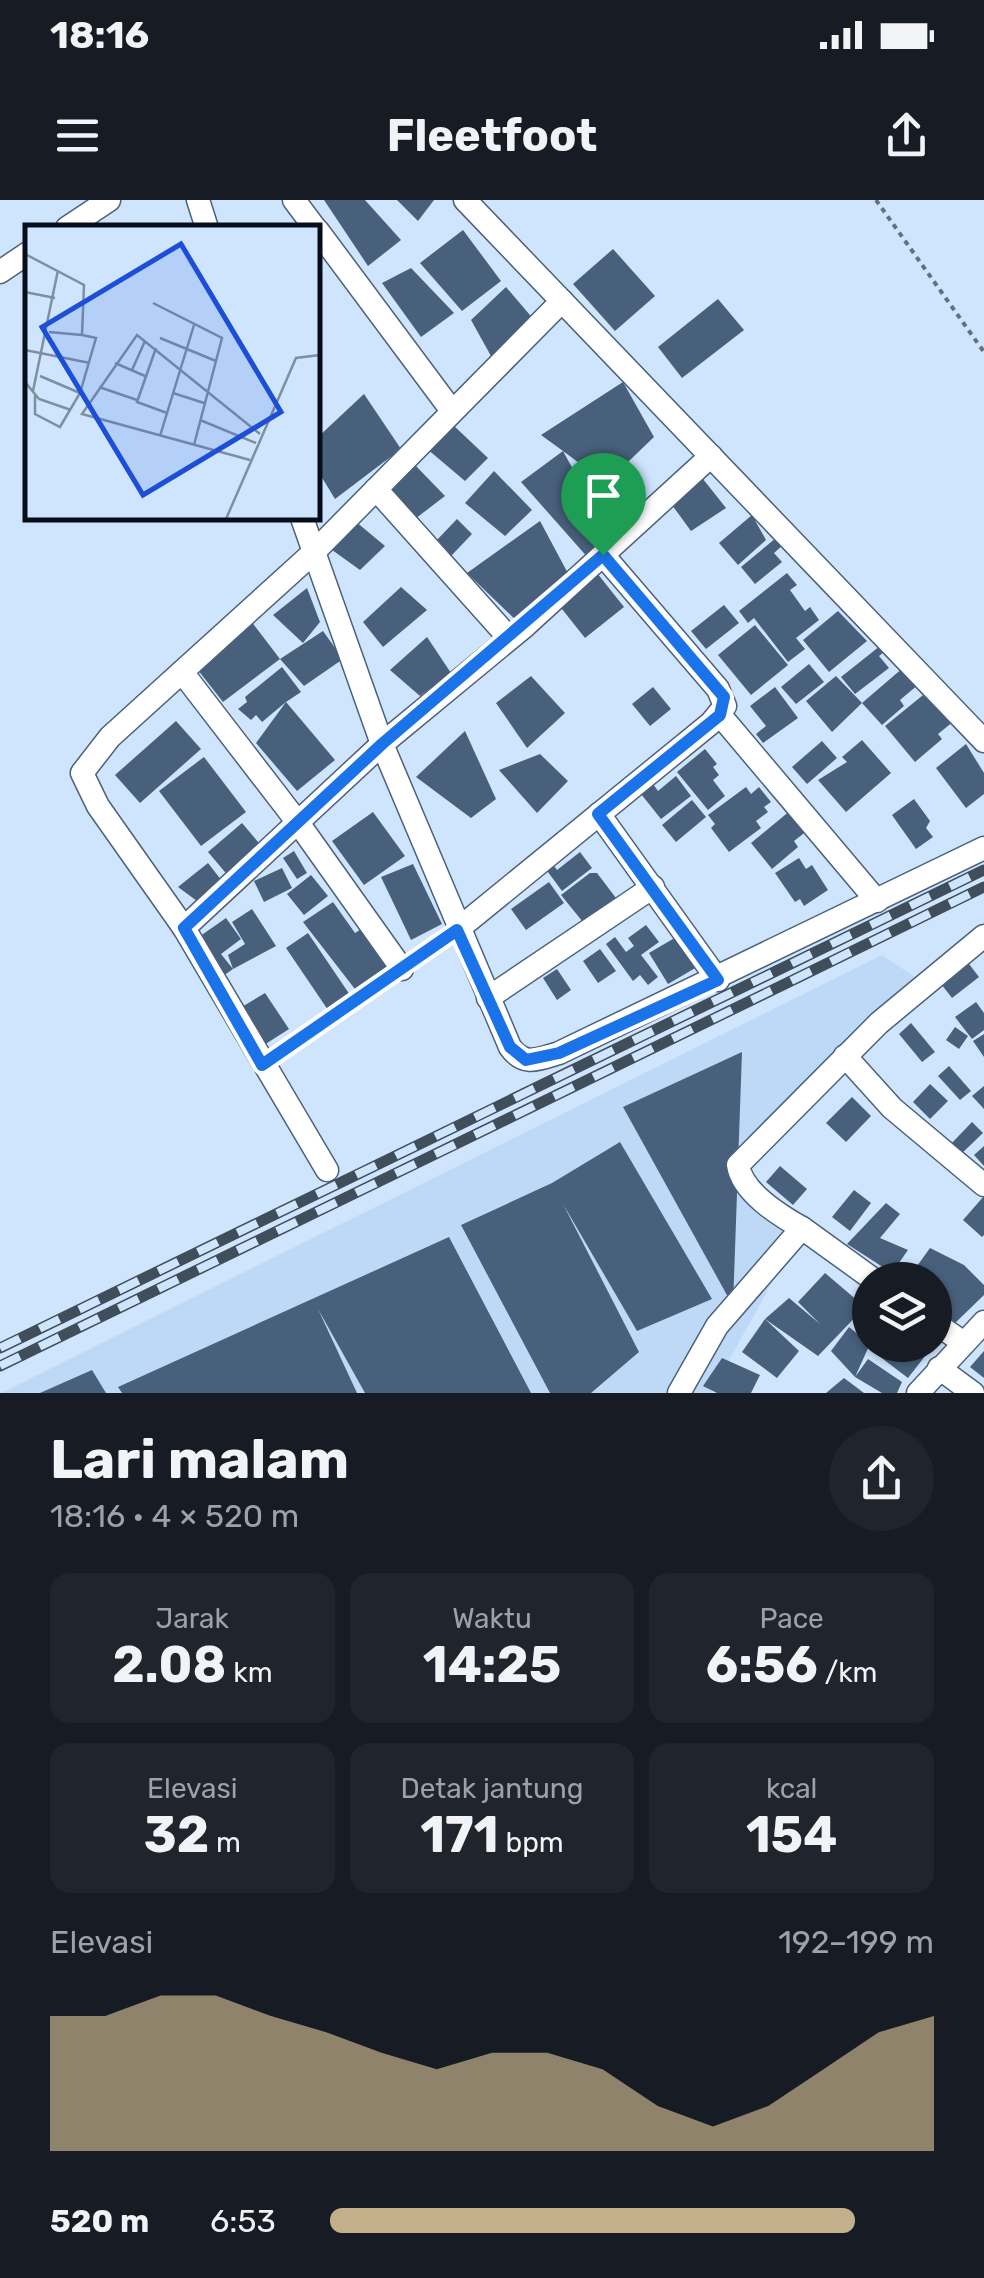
<!DOCTYPE html>
<html lang="id">
<head>
<meta charset="utf-8">
<style>
	:root { --surface:#171b24; --page:#20242c; --text:#f1f3f6; --muted:#9ea1a6; --accent:#c4af8b }
	body { margin:0; font-family:Rubik,sans-serif; background:var(--page); color:var(--text); height:100vh; display:flex; flex-direction:column; font-size:38px; white-space:nowrap }
	* { box-sizing:border-box; margin:0 }
	p { font-size:32px; color:var(--muted) }
	.icon { flex:none; width:55px; height:55px; fill:none; stroke:currentColor; stroke-width:2; stroke-linecap:round; stroke-linejoin:round }
	.map { position:relative; height:1193px; overflow:hidden }
	.drawer { display:flex; flex-direction:column; background:var(--surface); flex:1 }
	.drawer>* { flex:none }
	.buttons { position:absolute; left:852px; top:1062px; display:grid; gap:20px }
	.buttons a { display:grid; place-items:center; width:100px; height:100px; border-radius:50%; background:var(--surface); box-shadow:0 2px 8px #0004; font-size:50px }
	.pin { position:absolute; display:grid; place-items:center; width:85px; height:85px; color:#fff; margin:-102px -42px; border-radius:50% 50% 50% 0; rotate:-45deg; box-shadow:0 0 10px #0007 }
	.pin .icon { rotate:45deg }
	.round { display:grid; place-items:center; flex:none; width:105px; height:105px; border-radius:52px; background:var(--page) }
	.summary { display:flex; align-items:center; justify-content:space-between; height:170px; padding:0 50px }
	h1 { font-size:55px; font-weight:700; line-height:75px }
	.metrics { display:grid; grid-template-columns:repeat(3,1fr); gap:15px; height:170px; padding:10px 50px }
	.metrics div { display:grid; align-content:center; border-radius:20px; background:var(--page); text-align:center }
	.metrics b { font-size:50px; font-weight:700 }
	.metrics small { font-size:28px; font-weight:400 }
	.metrics p { font-size:28px }
	.chart { height:280px; padding:20px 50px }
	.chart p { display:flex; justify-content:space-between }
	.chart svg { width:100%; height:180px; margin-top:10px; fill:var(--accent); opacity:.7 }
	ul { padding:0 50px; list-style:none; font-size:32px }
	li { display:grid; grid-template-columns:160px 120px 1fr; align-items:center; height:75px }
	li i { height:25px; border-radius:12px; background:var(--accent) }
	.status { display:flex; justify-content:space-between; align-items:center; height:70px; padding:0 50px; background:var(--surface); direction:ltr }
	.status svg { height:28px; fill:currentColor }
	header { display:flex; justify-content:space-between; align-items:center; height:130px; padding:0 50px; background:var(--surface); font-size:45px; font-weight:700 }
	.map>svg:first-child { display:block }
</style>
</head>
<body>
<div class="status"><b>18:16</b><svg viewBox="0 0 49 12"><path d="M0 12V9h3v3zM5 12V6h3v6zM10 12V3h3v9zM15 12V0h3v12zM26 1h20v11H26zM47 4h2v5h-2z"/></svg></div>
<header><svg class="icon" aria-label="menu" viewBox="0 0 24 24"><path d="M4 6h16M4 12h16M4 18h16"/></svg>Fleetfoot<svg class="icon" aria-label="share" viewBox="0 0 24 24"><path d="M12 15V3M7 8l5-5 5 5M5 13v7h14v-7"/></svg></header>
<div class="map">
<svg width="984" height="1193" viewBox="0 0 984 1193">
	<rect width="100%" height="100%" fill="#cfe5fe"/>
	<polygon fill="#bed9f6" points="882,755 924,783 738,971 802,1028 711,1193 1,1193"/>
	<g fill="#48607b">
		<polygon points="324,0 365,0 401,40 368,66"/>
		<polygon points="397,0 434,0 418,21"/>
		<polygon points="463,30 501,81 462,111 420,63"/>
		<polygon points="613,49 655,96 615,131 573,84"/>
		<polygon points="411,68 454,113 421,137 382,83"/>
		<polygon points="506,87 535,121 491,156 471,120"/>
		<polygon points="718,99 744,130 682,178 658,147"/>
		<polygon points="623,182 654,237 606,283 563,251 581,284 623,330 590,360 521,282 563,251 541,235"/>
		<polygon points="364,194 401,249 335,299 318,271 318,237"/>
		<polygon points="453,225 488,258 465,281 426,248"/>
		<polygon points="416,266 445,296 411,322 387,293"/>
		<polygon points="494,271 532,310 505,336 465,303"/>
		<polygon points="703,279 726,308 691,331 672,305"/>
		<polygon points="752,315 766,340 738,365 719,343"/>
		<polygon points="457,319 472,334 451,356 436,341"/>
		<polygon points="355,321 385,346 360,370 328,347"/>
		<polygon points="540,321 571,379 520,424 467,373"/>
		<polygon points="776,338 783,345 774,353 782,362 755,384 741,367"/>
		<polygon points="597,373 624,407 585,438 558,404"/>
		<polygon points="787,373 797,385 790,390 805,411 810,407 819,420 796,438 805,449 788,462 754,418 748,423 739,411"/>
		<polygon points="401,387 427,410 383,447 363,422"/>
		<polygon points="307,388 320,422 303,443 273,415"/>
		<polygon points="724,405 739,423 706,449 691,431"/>
		<polygon points="838,411 867,441 829,472 803,440"/>
		<polygon points="251,421 280,459 223,502 194,465"/>
		<polygon points="755,425 788,465 751,495 718,455"/>
		<polygon points="323,431 343,459 304,486 280,459"/>
		<polygon points="427,437 451,473 420,496 390,470"/>
		<polygon points="880,446 885,451 879,456 889,468 855,494 841,477"/>
		<polygon points="809,464 824,482 796,504 781,487"/>
		<polygon points="282,467 301,492 286,502 335,560 297,591 256,543 286,502 262,522 256,515 251,520 238,509 247,502 245,497"/>
		<polygon points="904,467 919,484 900,500 904,506 882,525 862,503 832,532 806,501 836,476 862,503"/>
		<polygon points="531,476 565,513 527,548 496,503"/>
		<polygon points="653,487 671,509 650,526 632,504"/>
		<polygon points="775,487 798,518 763,543 756,534 766,526 750,506"/>
		<polygon points="928,491 954,521 938,534 942,539 915,562 885,526"/>
		<polygon points="176,521 201,549 140,603 115,575"/>
		<polygon points="465,531 496,599 471,618 416,577"/>
		<polygon points="862,540 891,573 846,612 818,580 847,562 842,557"/>
		<polygon points="822,541 837,558 807,584 792,567"/>
		<polygon points="966,544 984,573 984,594 966,608 936,568"/>
		<polygon points="705,549 717,564 713,567 719,575 713,580 725,596 708,610 677,572"/>
		<polygon points="540,554 568,581 537,613 499,570"/>
		<polygon points="204,557 246,612 201,646 159,591"/>
		<polygon points="676,576 691,596 661,619 641,594 653,584 658,591"/>
		<polygon points="746,587 751,594 759,587 771,602 764,607 768,612 756,621 761,628 729,652 711,628 715,624 708,615"/>
		<polygon points="914,599 930,621 926,628 933,637 916,649 892,615"/>
		<polygon points="692,600 706,617 676,642 662,625"/>
		<polygon points="791,610 808,630 794,641 798,647 772,669 751,643"/>
		<polygon points="373,612 405,656 364,685 332,641"/>
		<polygon points="242,623 264,649 230,678 208,652"/>
		<polygon points="294,651 307,673 297,679 283,658"/>
		<polygon points="580,652 592,668 562,691 545,668 552,663 557,670"/>
		<polygon points="799,658 806,669 812,665 828,690 804,706 800,699 795,702 775,673"/>
		<polygon points="208,663 222,681 197,701 178,687"/>
		<polygon points="413,664 442,724 411,740 381,677"/>
		<polygon points="282,668 292,688 264,702 254,681"/>
		<polygon points="590,673 597,673 619,702 587,727 561,695"/>
		<polygon points="311,675 328,696 304,715 287,694"/>
		<polygon points="549,682 564,703 526,730 511,709"/>
		<polygon points="333,702 355,733 366,726 394,768 358,793 303,722"/>
		<polygon points="252,709 276,746 233,769 228,755 245,744 232,722"/>
		<polygon points="226,718 241,739 221,754 233,769 223,776 196,739"/>
		<polygon points="646,725 659,742 641,755 658,777 648,785 640,775 633,781 606,744 615,737 626,752 634,746 628,738"/>
		<polygon points="308,733 350,795 328,810 286,748"/>
		<polygon points="678,736 697,767 668,784 649,753"/>
		<polygon points="600,749 616,771 598,783 583,761"/>
		<polygon points="966,760 979,777 952,798 938,780"/>
		<polygon points="557,769 571,790 557,800 543,778"/>
		<polygon points="265,793 289,829 264,845 240,808"/>
		<polygon points="976,802 984,813 984,830 972,839 955,817"/>
		<polygon points="911,823 935,852 922,862 899,834"/>
		<polygon points="955,827 968,836 959,849 946,840"/>
		<polygon points="984,834 984,857 973,841"/>
		<polygon points="742,852 733,1106 623,907"/>
		<polygon points="949,866 971,891 960,900 938,876"/>
		<polygon points="930,884 948,901 930,919 913,902"/>
		<polygon points="984,886 984,909 972,896"/>
		<polygon points="852,897 871,916 846,942 826,923"/>
		<polygon points="972,922 983,933 960,955 950,945"/>
		<polygon points="620,942 712,1099 637,1131 563,1004 639,1152 591,1193 550,1193 461,1025 552,983"/>
		<polygon points="984,946 984,966 974,955"/>
		<polygon points="780,966 807,989 793,1005 766,982"/>
		<polygon points="854,990 871,1003 850,1031 832,1017"/>
		<polygon points="984,996 984,1035 982,1037 963,1020"/>
		<polygon points="886,1003 900,1014 880,1038 908,1050 892,1073 847,1044"/>
		<polygon points="449,1037 531,1193 365,1193 318,1109 357,1193 122,1193 118,1187"/>
		<polygon points="930,1048 964,1065 984,1085 984,1095 953,1125 935,1111 935,1080 907,1080"/>
		<polygon points="825,1073 865,1107 818,1156 765,1119 789,1098 820,1124 798,1102"/>
		<polygon points="765,1119 799,1151 777,1178 742,1152"/>
		<polygon points="849,1127 870,1144 855,1177 868,1159 902,1182 897,1193 882,1193 855,1177 831,1151"/>
		<polygon points="880,1145 921,1145 929,1151 908,1178 875,1153"/>
		<polygon points="984,1151 984,1178 970,1167"/>
		<polygon points="722,1158 760,1175 751,1193 717,1193 703,1186"/>
		<polygon points="92,1170 106,1193 40,1193"/>
		<polygon points="844,1178 864,1193 826,1193"/>
	</g>
	<g fill="none" stroke-linecap="round" stroke-linejoin="round">
		<g stroke="#4a627d" stroke-width="25">
			<g id="minor">
				<polyline points="198,0 207,28"/>
				<polyline points="294,0 315,28"/>
				<polyline points="465,0 984,541"/>
				<polyline points="67,28 109,0"/>
				<polyline points="318,31 452,211"/>
				<polyline points="0,72 28,53"/>
				<polyline points="376,289 509,438"/>
				<path d="M302,318L382,544L510,847C524,867 539,859 559,853L984,648"/>
				<polyline points="182,472 299,624 402,769"/>
				<polyline points="720,515 877,701"/>
				<polyline points="599,614 718,780"/>
				<polyline points="184,728 382,544 525,426 711,256"/>
				<polyline points="457,730 711,523 725,506 718,489 603,355"/>
				<polyline points="488,798 653,687"/>
				<polyline points="845,856 892,908 984,985"/>
				<polyline points="327,970 184,728 98,606 82,573 110,537 314,352 562,101"/>
				<polyline points="802,1028 874,1080"/>
				<polyline points="935,1123 964,1143"/>
				<polyline points="939,1168 973,1193"/>
				<path d="M679,1193L717,1126L802,1028C779,1015 742,992 738,965L879,823L984,736"/>
				<polyline points="918,1193 984,1122"/>
			</g>
		</g>
		<g stroke="#627081" stroke-width="4" stroke-dasharray="5 5" stroke-linecap="butt">
			<polyline points="876,0 984,152"/>
			<polyline points="422,755 439,743"/>
			<polyline points="282,852 381,783"/>
		</g>
		<use href="#minor" stroke="#fff" stroke-width="22"/>
		<g stroke="#404d5b" stroke-width="11">
			<g id="rail">
				<polyline points="0,1148 984,670"/>
				<polyline points="0,1166 984,687"/>
			</g>
		</g>
		<use href="#rail" stroke="#cfe5fe" stroke-width="8" stroke-dasharray="22" stroke-linecap="butt"/>
	</g>
	<g fill="none" stroke-linecap="round" stroke-linejoin="round">
		<g stroke="#fff" stroke-width="20">
			<polygon id="route" points="603,355 724,497 720,515 598,614 718,780 559,853 526,860 510,847 457,730 262,865 184,728 382,544"/>
		</g>
		<use href="#route" stroke="#1a73e8" stroke-width="12"/>
	</g>
	<g transform="translate(25 25)">
		<rect width="295" height="295" fill="#cfe5fe"/>
		<path fill="none" stroke="#7f8fa2" stroke-width="2.5" d="M0,29L59,60L57,110L71,113L55,168L35,202L10,189V170M0,67L30,73M128,78L197,113L169,220M24,107L57,110M135,113L191,136M131,123L112,177L142,188M0,125L65,138M90,138L120,151M107,145L120,116M15,151L55,168M0,157L14,174L46,185M74,162L112,175M8,166L33,45M148,168L179,178M175,195L231,218M135,211L169,100M225,235L57,189L112,110L235,209M201,294L271,133L295,130"/>
		<path fill="#1d4ed8" fill-opacity="0.15" stroke="#1d4ed8" stroke-width="5" d="M156,19L256,187L118,270L17,102Z"/>
		<rect width="295" height="295" fill="none" stroke="#060f19" stroke-width="5"/>
	</g>
</svg>
<div class="buttons">
<a><svg class="icon" aria-label="layers" viewBox="0 0 24 24"><path d="M12 4l9 5-9 5-9-5zM3 14l9 5 9-5"/></svg></a>
</div>
<div class="pin" style="left:603px;top:355px;background:#1e9e55"><svg class="icon" aria-label="arrive" viewBox="0 0 24 24"><path d="M6 21V4h12l-3 4 3 4H6"/></svg></div>
</div>
<section class="drawer">
<div class="summary"><div><h1>Lari malam</h1><p>18:16 · 4 × 520 m</p></div><a class="round"><svg class="icon" aria-label="share" viewBox="0 0 24 24"><path d="M12 15V3M7 8l5-5 5 5M5 13v7h14v-7"/></svg></a></div>
<div class="metrics">
<div><p>Jarak</p><b>2.08<small> km</small></b></div>
<div><p>Waktu</p><b>14:25</b></div>
<div><p>Pace</p><b>6:56<small> /km</small></b></div>
</div>
<div class="metrics">
<div><p>Elevasi</p><b>32<small> m</small></b></div>
<div><p>Detak jantung</p><b>171<small> bpm</small></b></div>
<div><p>kcal</p><b>154</b></div>
</div>
<div class="chart"><p><span>Elevasi</span>192–199 m</p>
<svg viewBox="0 0 160 44" preserveAspectRatio="none"><path d="M0 44V11L10 11L20 6L30 6L40 11L50 15L60 20L70 24L80 20L90 20L100 24L110 33L120 38L130 33L140 24L150 15L160 11V44z"/></svg>
</div>
<ul>
<li><b>520 m</b>6:53<i style="width:87%"></i></li>
</ul>
</section>
</body>
</html>
